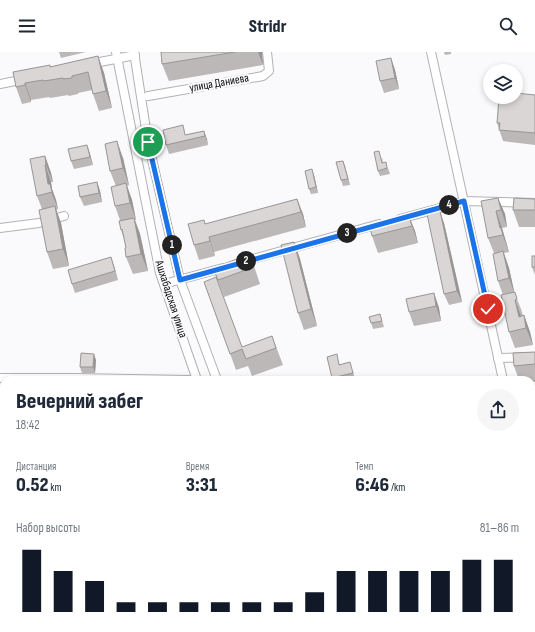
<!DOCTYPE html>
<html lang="ru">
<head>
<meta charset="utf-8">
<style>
	:root { --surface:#fff; --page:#f6f6f7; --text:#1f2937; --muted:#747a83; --accent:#111827 }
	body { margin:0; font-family:"Sofia Sans Condensed",sans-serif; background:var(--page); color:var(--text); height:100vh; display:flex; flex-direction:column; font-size:15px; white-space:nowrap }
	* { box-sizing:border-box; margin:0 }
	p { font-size:13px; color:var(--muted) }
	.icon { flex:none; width:22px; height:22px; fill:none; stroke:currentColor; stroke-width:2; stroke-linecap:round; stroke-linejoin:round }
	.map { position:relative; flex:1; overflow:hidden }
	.panel { position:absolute; left:0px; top:324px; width:535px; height:256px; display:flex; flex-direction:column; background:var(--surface); border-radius:12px 12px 0 0; box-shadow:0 2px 6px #0003 }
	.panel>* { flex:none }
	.tools { position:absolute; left:483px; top:12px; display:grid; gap:8px }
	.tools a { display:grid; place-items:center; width:40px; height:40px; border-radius:50%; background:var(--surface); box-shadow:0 2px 6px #0003; font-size:20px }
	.pin { position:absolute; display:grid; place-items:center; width:34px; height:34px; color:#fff; margin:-17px; border:2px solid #fff; border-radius:50%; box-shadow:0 1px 4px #0007 }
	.km { position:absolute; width:20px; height:20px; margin:-10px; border-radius:50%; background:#222; color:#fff; font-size:11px; line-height:20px; text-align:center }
	.round { display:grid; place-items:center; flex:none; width:42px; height:42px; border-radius:21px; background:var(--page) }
	.headline { display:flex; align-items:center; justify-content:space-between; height:68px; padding:0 16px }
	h1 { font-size:22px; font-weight:800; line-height:30px }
	.figures { display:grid; grid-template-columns:repeat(3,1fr); gap:6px; height:68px; padding:4px 16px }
	.figures div { display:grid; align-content:center }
	.figures b { font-size:20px; font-weight:800 }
	.figures small { font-size:11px; font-weight:400 }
	.figures p { font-size:11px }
	.chart { height:112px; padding:8px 16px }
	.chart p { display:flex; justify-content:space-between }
	.chart svg { width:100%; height:72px; margin-top:4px; stroke:var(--accent); stroke-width:6 }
	header { display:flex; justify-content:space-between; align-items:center; height:52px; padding:0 16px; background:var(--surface); font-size:18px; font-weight:800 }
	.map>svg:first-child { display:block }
</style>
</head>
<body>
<header><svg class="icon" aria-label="menu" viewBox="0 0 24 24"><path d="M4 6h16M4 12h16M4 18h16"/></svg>Stridr<svg class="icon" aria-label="search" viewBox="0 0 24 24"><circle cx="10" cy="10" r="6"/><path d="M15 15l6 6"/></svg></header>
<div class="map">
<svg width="535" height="580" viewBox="0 0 535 580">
	<rect width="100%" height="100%" fill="#faf9fc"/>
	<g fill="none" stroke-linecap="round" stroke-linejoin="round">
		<g stroke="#b2b2b4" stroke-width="10">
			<g id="street">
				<polyline points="116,0 160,221 197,328"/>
				<polyline points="134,0 148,90 180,228 217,328"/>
				<polyline points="431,0 503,328"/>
				<polyline points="90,12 135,3"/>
				<polyline points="0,32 25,27"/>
				<polyline points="148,44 263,24 269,19 267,0"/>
				<polyline points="400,167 465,149 535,151"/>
				<polyline points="0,176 39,171 64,164"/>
				<polyline points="242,210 379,172"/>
				<polyline points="164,232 223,216"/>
				<polyline points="498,306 535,305"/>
				<polyline points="0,326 74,326 190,328"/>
				<polyline points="531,441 535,439"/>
				<polyline points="531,446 535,456"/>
				<polyline points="0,568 4,573"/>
				<polyline points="7,576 10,580"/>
				<polyline points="351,576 354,580"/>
				<polyline points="252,580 254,576"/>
			</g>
		</g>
		<use href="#street" stroke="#fff" stroke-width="8"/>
	</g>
	<g fill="#bbb8b7">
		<polygon points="59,0 86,0 61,6"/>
		<polygon points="161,0 262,0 263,13 169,29 162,12"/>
		<polygon points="444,0 451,0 451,2 445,3"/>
		<polygon points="98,4 104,21 112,56 99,59 93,42 92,38 78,41 78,42 69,44 68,43 50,46 49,45 31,48 31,50 22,52 16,35 51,15"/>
		<polygon points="391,6 395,18 399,37 384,41 380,29"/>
		<polygon points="535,43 535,93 503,89 497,71 503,47"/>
		<polygon points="204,79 208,93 169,102 166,93 186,83"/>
		<polygon points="87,93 90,102 93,113 74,117 71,109"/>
		<polygon points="45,104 51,121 53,130 51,130 52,137 56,148 58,157 56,158 61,171 69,214 53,217 47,200 42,157 37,144"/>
		<polygon points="382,105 383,111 388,116 390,122 380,124 378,119"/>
		<polygon points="123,106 129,133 127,134 132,148 136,168 135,168 140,182 148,219 133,222 126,205 126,196 125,190 121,178 120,168 115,154 116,134 110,119"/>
		<polygon points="343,109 350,133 343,134 341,128"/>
		<polygon points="314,123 318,141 311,142 309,137"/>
		<polygon points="97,130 100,139 102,150 84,154 80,145"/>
		<polygon points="498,146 505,162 507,175 502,176 509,200 504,201 509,216 514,240 521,257 523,264 524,263 530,280 533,293 515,296 509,280 503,243 498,229 494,201 488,186"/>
		<polygon points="297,147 303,162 306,175 214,200 215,204 199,208 194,193 206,172"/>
		<polygon points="535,147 535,175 519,175 513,158"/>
		<polygon points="408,162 415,179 418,191 378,201 372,184"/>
		<polygon points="444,171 462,250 449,253 444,242"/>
		<polygon points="294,190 300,207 317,274 304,278 298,261"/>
		<polygon points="250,202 260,232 224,245 213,216"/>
		<polygon points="535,204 535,223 532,215"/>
		<polygon points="111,205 118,228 75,241 72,232"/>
		<polygon points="204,230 242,295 272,284 283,313 252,324 248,314 236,318"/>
		<polygon points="434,241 439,256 441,269 414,274 409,260"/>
		<polygon points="380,262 384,275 373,277 371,271"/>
		<polygon points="535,300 535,330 531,330 531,328 519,328 514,314"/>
		<polygon points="327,305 353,319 355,328 333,328"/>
		<polygon points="96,308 95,321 82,321 80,315"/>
	</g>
	<g fill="#989695">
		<polygon points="258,0 262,0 263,13"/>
		<polygon points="98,4 104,21 112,56 106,39"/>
		<polygon points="391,6 395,18 399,37 395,26"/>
		<polygon points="25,31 31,48 31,50 25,33"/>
		<polygon points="204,79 207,87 208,93 205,84"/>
		<polygon points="117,89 123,106 129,133 123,116"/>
		<polygon points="87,93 90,102 93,113 90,105"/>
		<polygon points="45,104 51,121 53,130 46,113"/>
		<polygon points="343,109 345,114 350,133 348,127"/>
		<polygon points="45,113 51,130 52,137 56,148 58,157 48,132"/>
		<polygon points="312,117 314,123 318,141 316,135"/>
		<polygon points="97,130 100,139 102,150 99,141"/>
		<polygon points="126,131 132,148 136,168 130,151"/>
		<polygon points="498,146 505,162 507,175 501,158"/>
		<polygon points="297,147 303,162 306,175 301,160"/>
		<polygon points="55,154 61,171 69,214 63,197"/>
		<polygon points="440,159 444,171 462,250 457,239"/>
		<polygon points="496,159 502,176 509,200 500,176"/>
		<polygon points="408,162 415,179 418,191 412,174"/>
		<polygon points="134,166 140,182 148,219 141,202"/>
		<polygon points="209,185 214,200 215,204 210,189"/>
		<polygon points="294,190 300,207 317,274 311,257"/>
		<polygon points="503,199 509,216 515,243 509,226"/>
		<polygon points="111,205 114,214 118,228 115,219"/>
		<polygon points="434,241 439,256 441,269 436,254"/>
		<polygon points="515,248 521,264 519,265"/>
		<polygon points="524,263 530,280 533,293 526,276"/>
		<polygon points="94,302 96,308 95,321 93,315"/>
	</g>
	<g fill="#d9d6d5" stroke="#989695">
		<polygon points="161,0 235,0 162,12"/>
		<polygon points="98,4 106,39 93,42 88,20 72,24 72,26 63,27 63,26 44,29 43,28 25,31 25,33 16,35 13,20 50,13 50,15"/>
		<polygon points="391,6 395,26 380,29 376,9"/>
		<polygon points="516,41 535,43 535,81 499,78 500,71 497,71 499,46 503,47 503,45 516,45"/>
		<polygon points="183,73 185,83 204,79 205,84 166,93 163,78"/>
		<polygon points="117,89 123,116 110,119 105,92"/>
		<polygon points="87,93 90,105 71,109 68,97"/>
		<polygon points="379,99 382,111 386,110 387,116 378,119 374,100"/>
		<polygon points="45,104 46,113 45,113 48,132 50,132 52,140 37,144 30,107"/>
		<polygon points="343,109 348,127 341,128 336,110"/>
		<polygon points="312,117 316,135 309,137 305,119"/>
		<polygon points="97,130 99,141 80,145 78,134"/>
		<polygon points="126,131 130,151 115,154 111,135"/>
		<polygon points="498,146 501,158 496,159 500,176 501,176 503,183 488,186 481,149"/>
		<polygon points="514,146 535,147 535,158 513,158"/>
		<polygon points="297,147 301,160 209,185 210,189 194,193 188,172 204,168 205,172"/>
		<polygon points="55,154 63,197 47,200 39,158"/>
		<polygon points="440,159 457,239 444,242 427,162"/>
		<polygon points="408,162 412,174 372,184 369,172"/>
		<polygon points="134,166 141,202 126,205 125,196 126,196 122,177 121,178 119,169"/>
		<polygon points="294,190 311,257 298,261 281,193"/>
		<polygon points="503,199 509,226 498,229 493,202"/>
		<polygon points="250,202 254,215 218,228 213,216"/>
		<rect x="532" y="204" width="3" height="11"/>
		<polygon points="111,205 115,219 72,232 68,218"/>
		<polygon points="216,225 242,295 272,284 276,296 246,307 242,297 230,302 204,230"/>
		<polygon points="515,240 517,247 515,248 519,265 524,263 526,276 509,280 501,243"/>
		<polygon points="434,241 436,254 409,260 406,247"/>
		<polygon points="380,262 382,269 371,271 369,265"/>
		<polygon points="535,300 535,312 514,314 513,301"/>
		<polygon points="81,301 94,302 93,315 80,315"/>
		<polygon points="337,302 339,313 350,310 353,321 332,326 327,305"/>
	</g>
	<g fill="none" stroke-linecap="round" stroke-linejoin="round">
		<g stroke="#fff" stroke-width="8">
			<polyline id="route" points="148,90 180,228 464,149 488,257"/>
		</g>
		<use href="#route" stroke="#1a73e8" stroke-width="5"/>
	</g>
	<g text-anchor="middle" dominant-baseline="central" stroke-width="4" stroke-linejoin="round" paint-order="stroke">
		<g font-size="12" fill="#0d0d0e" stroke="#faf9fc">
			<text transform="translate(219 31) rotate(-10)">улица Даниева</text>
			<text transform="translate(171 247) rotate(72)">Ашхабадская улица</text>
		</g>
	</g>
</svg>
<div class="tools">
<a><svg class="icon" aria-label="layers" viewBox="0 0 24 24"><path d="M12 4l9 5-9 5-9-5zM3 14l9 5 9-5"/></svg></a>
</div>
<div class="pin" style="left:148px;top:90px;background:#1e9e55"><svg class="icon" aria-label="arrive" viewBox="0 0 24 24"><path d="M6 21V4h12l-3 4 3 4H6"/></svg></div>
<div class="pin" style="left:488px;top:257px;background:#d93025"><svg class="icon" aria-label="check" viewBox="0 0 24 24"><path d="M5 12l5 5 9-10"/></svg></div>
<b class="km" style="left:172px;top:193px">1</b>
<b class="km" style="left:246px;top:209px">2</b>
<b class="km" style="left:347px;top:181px">3</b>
<b class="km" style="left:449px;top:153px">4</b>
<section class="panel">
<div class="headline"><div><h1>Вечерний забег</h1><p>18:42</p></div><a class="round"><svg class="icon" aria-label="share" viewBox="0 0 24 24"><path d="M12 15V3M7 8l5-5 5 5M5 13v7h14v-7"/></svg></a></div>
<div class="figures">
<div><p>Дистанция</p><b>0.52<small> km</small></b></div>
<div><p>Время</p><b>3:31</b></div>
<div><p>Темп</p><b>6:46<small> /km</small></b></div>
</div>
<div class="chart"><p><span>Набор высоты</span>81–86 m</p>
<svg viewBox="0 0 160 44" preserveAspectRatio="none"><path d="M5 44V6M15 44V19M25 44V25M35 44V38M45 44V38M55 44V38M65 44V38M75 44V38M85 44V38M95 44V32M105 44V19M115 44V19M125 44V19M135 44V19M145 44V12M155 44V12"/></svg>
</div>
</section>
</div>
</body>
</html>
